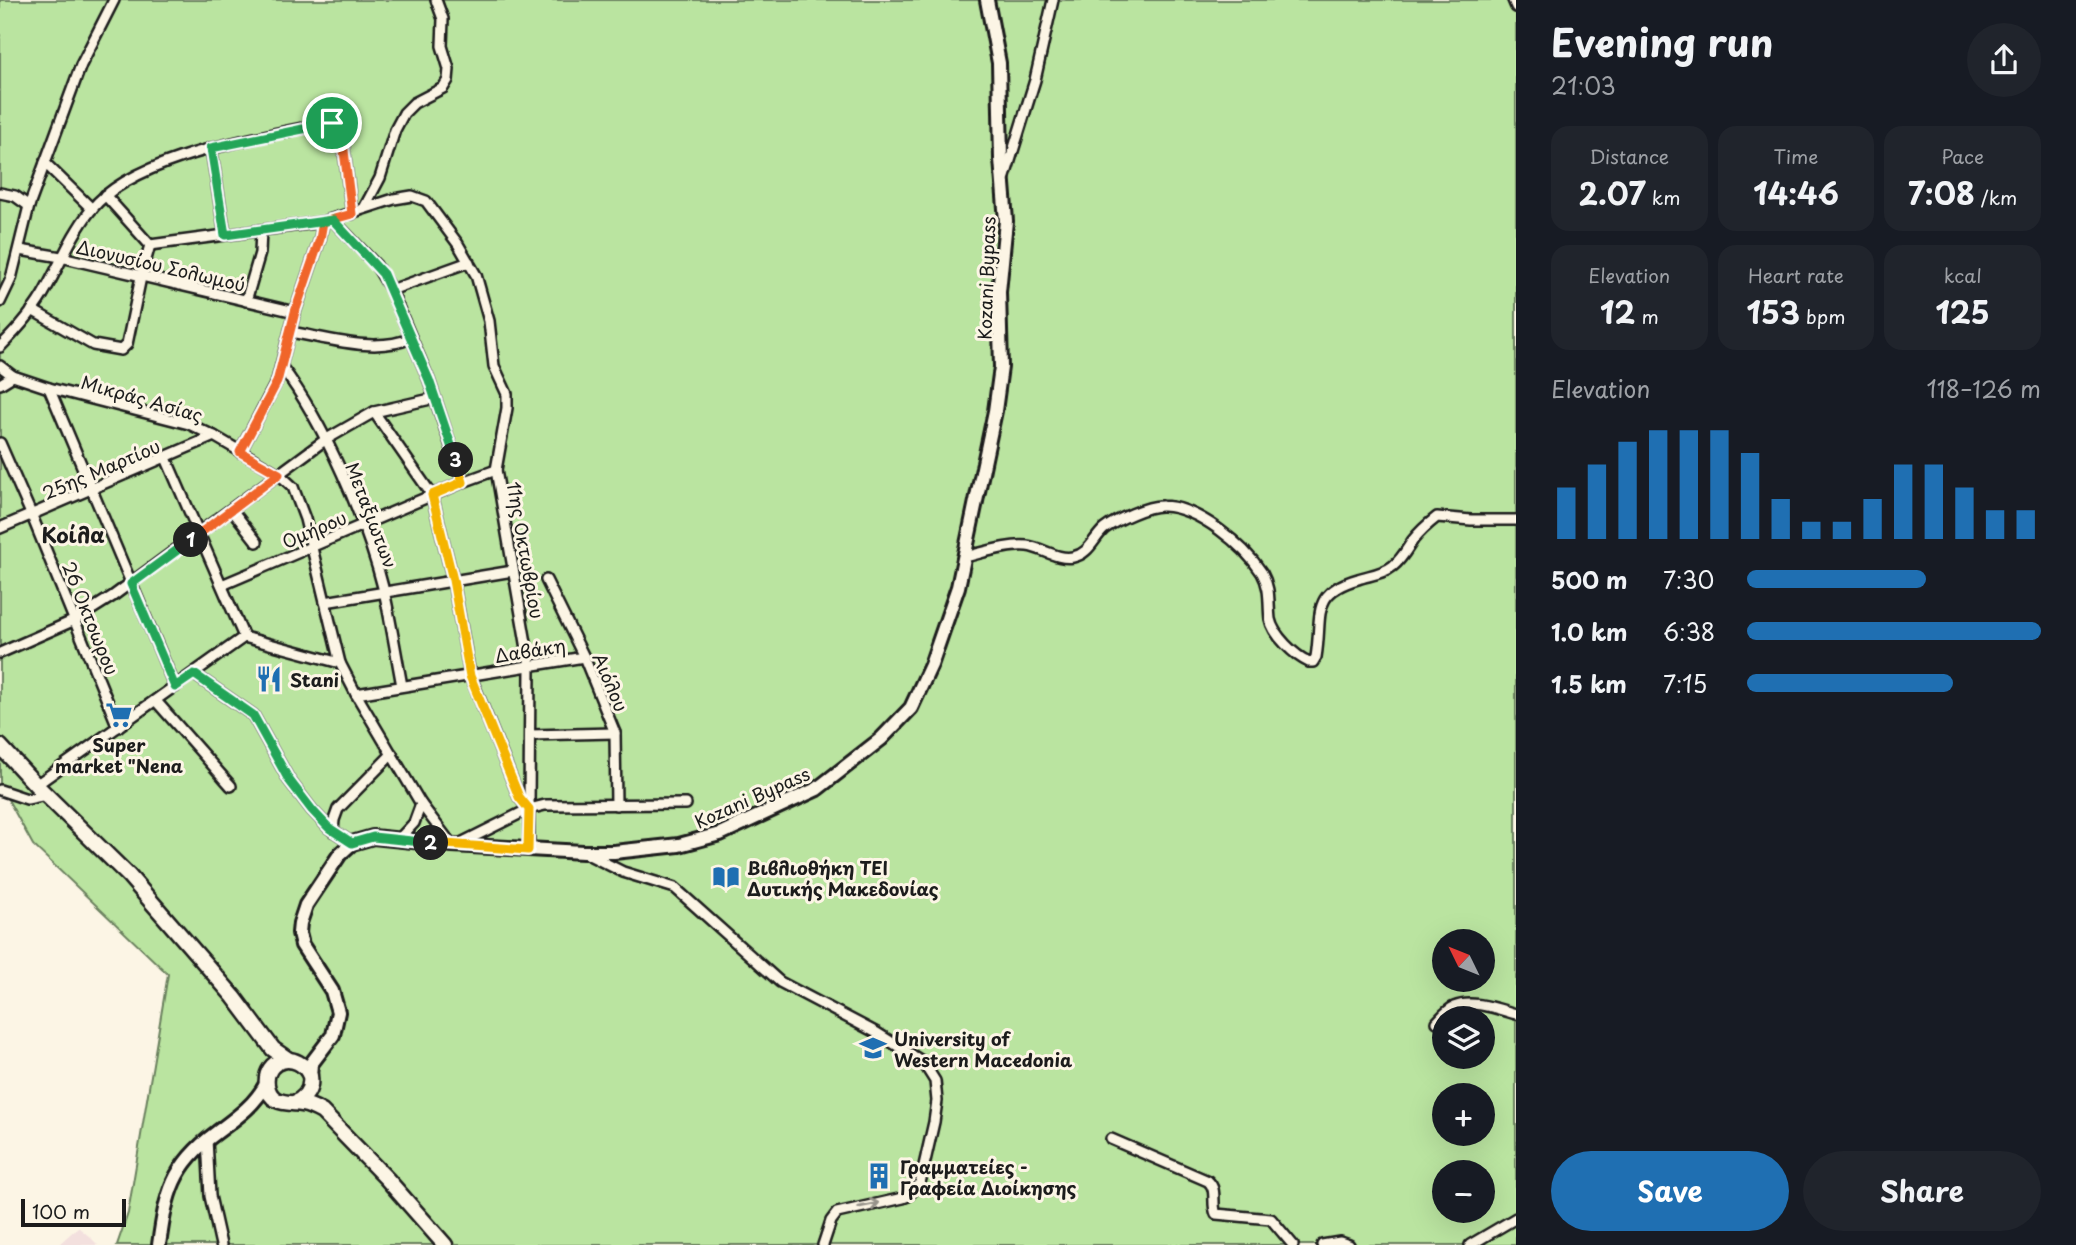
<!DOCTYPE html>
<html lang="en">
<head>
<meta charset="utf-8">
<style>
	:root { --surface:#171b24; --page:#20242c; --text:#f1f3f6; --muted:#9ea1a6; --accent:#1f6fb2 }
	body { margin:0; font-family:"Playpen Sans",sans-serif; background:var(--page); color:var(--text); height:100vh; display:flex; flex-direction:column; font-size:26px; white-space:nowrap }
	* { box-sizing:border-box; margin:0 }
	p { font-size:23px; color:var(--muted) }
	.icon { flex:none; width:38px; height:38px; fill:none; stroke:currentColor; stroke-width:2; stroke-linecap:round; stroke-linejoin:round }
	.map { position:relative; flex:1; overflow:hidden }
	.panel { display:flex; flex-direction:column; background:var(--surface); width:560px }
	.panel>* { flex:none }
	.needle { width:46px; rotate:313deg }
	.fabs { position:absolute; left:1432px; top:929px; display:grid; gap:14px }
	.fabs a { display:grid; place-items:center; width:63px; height:63px; border-radius:50%; background:var(--surface); box-shadow:0 7px 28px #0002; font-size:35px }
	.scale { position:absolute; left:21px; bottom:18px; width:105px; box-sizing:border-box; padding-left:7px; border:4px solid #1c1c1c; border-top:0; font-size:19px; line-height:24px; white-space:nowrap; color:#1c1c1c; -webkit-text-stroke:5px #fcf5e5; paint-order:stroke }
	.pin { position:absolute; display:grid; place-items:center; width:60px; height:60px; color:#fff; margin:-30px; border:4px solid #fff; border-radius:50%; box-shadow:0 2px 7px #0007 }
	.km { position:absolute; width:35px; height:35px; margin:-18px; border-radius:50%; background:#222; color:#fff; font-size:19px; line-height:35px; text-align:center }
	.round { display:grid; place-items:center; flex:none; width:74px; height:74px; border-radius:37px; background:var(--page) }
	.summary { display:flex; align-items:center; justify-content:space-between; height:119px; padding:0 35px }
	h1 { font-size:38px; font-weight:700; line-height:52px }
	.figures { display:grid; grid-template-columns:repeat(3,1fr); gap:10px; height:119px; padding:7px 35px }
	.figures div { display:grid; align-content:center; border-radius:18px; background:var(--page); text-align:center }
	.figures b { font-size:30px; font-weight:700 }
	.figures small { font-size:19px; font-weight:400 }
	.figures p { font-size:19px }
	.chart { height:196px; padding:14px 35px }
	.chart p { display:flex; justify-content:space-between }
	.chart svg { width:100%; height:126px; margin-top:7px; stroke:var(--accent); stroke-width:6 }
	.button { display:flex; gap:14px; margin-top:auto; padding:14px 35px }
	.button a { flex:1; height:80px; border-radius:42px; background:var(--accent); color:#fff; font-size:28px; font-weight:700; line-height:80px; text-align:center }
	.button a+a { background:var(--page); color:var(--text) }
	ul { padding:0 35px; list-style:none; font-size:23px }
	li { display:grid; grid-template-columns:112px 84px 1fr; align-items:center; height:52px }
	li i { height:18px; border-radius:9px; background:var(--accent) }
	main { display:flex; flex:1; min-height:0 }
	.map>svg:first-child { display:block }
</style>
</head>
<body>
<main>
<div class="map">
<svg width="1516" height="1245" viewBox="0 0 1516 1245">
	<rect width="100%" height="100%" fill="#fcf5e5"/>
	<filter id="ink" filterUnits="userSpaceOnUse"><feTurbulence type="fractalNoise" baseFrequency=".0143" numOctaves="2"/><feDisplacementMap in="SourceGraphic" scale="14" xChannelSelector="R" yChannelSelector="G"/><feConvolveMatrix kernelMatrix="1 2 1 2 8 2 1 2 1" color-interpolation-filters="sRGB"/></filter>
	<g filter="url(#ink)">
		<polygon fill="#f3e0de" points="78,1227 90,1237 98,1245 58,1245"/>
		<path fill="#bae4a0" stroke="#6b805e" stroke-width="2" fill-rule="evenodd" d="M0,0H1516V1245H117L128,1213L168,974L33,845L0,785ZM1444,942H1482V980H1444ZM1444,1018H1482V1057H1444ZM1444,1096H1482V1134H1444ZM1444,1172H1482V1211H1444Z"/>
		<g fill="none" stroke-linecap="round" stroke-linejoin="round">
			<g stroke="#1c1c1c" stroke-width="14">
				<g id="street">
					<polyline points="1513,0 1516,7"/>
					<polyline points="211,148 225,235"/>
					<polyline points="45,163 92,209"/>
					<polyline points="1005,177 1035,80 1053,0"/>
					<polyline points="0,193 15,196 29,206"/>
					<polyline points="105,195 150,245"/>
					<polyline points="364,208 380,178 395,130 404,113 414,103 443,88 448,80 449,69 442,46 443,19 436,0"/>
					<polyline points="333,220 376,265 391,290 429,380 463,482"/>
					<polyline points="150,245 323,222 394,199 412,196 426,201 458,244 476,275 489,321 494,366 507,394 507,408 496,470 530,666 529,809"/>
					<polyline points="20,250 61,257 295,312"/>
					<polyline points="391,290 469,262"/>
					<polyline points="246,301 260,253 261,230"/>
					<polyline points="0,302 11,279 29,206 81,65 114,0"/>
					<polyline points="32,310 93,345 121,350 127,344 141,277 150,245"/>
					<path d="M290,332C327,338 376,354 411,338"/>
					<path d="M0,347C17,330 35,310 46,289C61,262 72,234 91,210C134,156 257,138 322,124L332,123L339,125L342,135L352,214"/>
					<polyline points="0,366 13,376 49,388 189,424 214,436 279,474 293,487 305,519 340,663 356,694 421,804 452,845"/>
					<path d="M281,366C325,424 366,520 384,591C391,622 396,654 402,686"/>
					<polyline points="0,384 13,376"/>
					<polyline points="49,388 175,687"/>
					<polyline points="374,412 432,495 453,580 470,675 519,797 529,809 529,850"/>
					<polyline points="0,443 32,516 118,727"/>
					<polyline points="240,452 277,381 295,312 320,239 323,222"/>
					<polyline points="166,458 244,637"/>
					<polyline points="232,510 257,542"/>
					<polyline points="0,528 214,436"/>
					<path d="M964,557C982,553 1009,544 1027,546C1043,548 1057,560 1073,557C1089,554 1093,539 1104,529C1116,520 1148,505 1163,506C1198,507 1244,545 1262,573C1271,589 1268,602 1270,619C1273,635 1295,656 1309,662H1313L1316,657C1323,616 1309,593 1358,579C1370,575 1383,574 1393,566C1402,559 1407,549 1413,540C1420,531 1428,524 1437,517L1471,520H1516"/>
					<polyline points="546,580 584,657 615,733 616,805"/>
					<polyline points="222,585 463,482 496,470"/>
					<polyline points="325,602 513,571"/>
					<polyline points="244,637 340,663"/>
					<polyline points="0,653 75,620 113,596 325,440 374,412 435,398"/>
					<polyline points="194,674 253,715 289,780 312,810 329,828 352,843"/>
					<polyline points="356,694 584,657"/>
					<polyline points="156,701 231,786"/>
					<polyline points="530,735 615,733"/>
					<polyline points="36,785 244,637"/>
					<polyline points="0,790 27,799 46,795"/>
					<polyline points="333,831 334,820 338,809 392,754"/>
					<polyline points="399,839 414,823 421,804"/>
					<polyline points="459,844 529,809 545,805 686,804"/>
					<polyline points="585,853 623,872 675,888 780,982 877,1033 923,1062 935,1081 937,1101 934,1122 920,1183 908,1196 903,1198 837,1213 831,1221 823,1245"/>
					<path d="M1437,1022C1442,1017 1447,1010 1454,1007C1472,999 1498,1009 1516,1014"/>
					<polyline points="207,1139 210,1196 221,1245"/>
					<path d="M1111,1139L1208,1181C1218,1190 1211,1203 1216,1214L1271,1219L1293,1245"/>
					<polyline points="1322,1245 1340,1242 1349,1245"/>
					<polyline points="1470,1245 1516,1218"/>
				</g>
			</g>
			<g stroke="#1c1c1c" stroke-width="18">
				<g id="secondary">
					<polyline points="310,1076 311,1064 333,1035 338,1012 332,991 302,945 299,933 300,923 306,905 340,854 352,843 373,837 452,845 583,852 614,852 679,845 720,834 817,789 881,739 911,708 931,665 958,587 995,411 1001,367 999,292 1006,221 1001,159 999,63 987,0"/>
					<path d="M159,1245C166,1194 172,1165 216,1133C236,1118 254,1106 266,1084"/>
				</g>
			</g>
			<g stroke="#1c1c1c" stroke-width="19">
				<g id="primary">
					<polyline points="0,746 36,785 129,876 234,997 273,1049 289,1060"/>
					<path d="M294,1103C306,1098 312,1089 310,1076C299,1050 263,1058 267,1085C270,1105 287,1102 302,1104C309,1105 315,1108 322,1112L387,1179L445,1245"/>
				</g>
			</g>
			<use href="#street" stroke="#fcf5e5" stroke-width="9"/>
			<use href="#secondary" stroke="#fcf5e5" stroke-width="12"/>
			<use href="#primary" stroke="#fcf5e5" stroke-width="14"/>
		</g>
		<defs><path id="oneway-shaft" d="M-6 0H5M1.5-3L5.5 0L1.5 3" fill="none" stroke-width="1.6" stroke-linecap="round" stroke-linejoin="round" transform="scale(1.75)"/></defs>
		<use stroke="#97938b" href="#oneway-shaft" transform="translate(869 1205) rotate(-11)"/>
	</g>
	<g fill="none" stroke-linecap="round" stroke-linejoin="round" filter="url(#ink)">
		<g stroke="#fff" stroke-width="14">
			<polyline id="split-1" points="191,540 279,474 240,452 277,382 295,312 320,239 323,222 352,214 342,135 339,125 332,123"/>
		</g>
		<g stroke="#fff" stroke-width="14">
			<polyline id="split-2" points="191,540 131,584 175,687 194,674 253,715 289,780 312,810 329,828 352,843 373,837 431,843"/>
		</g>
		<g stroke="#fff" stroke-width="14">
			<polyline id="split-3" points="431,843 528,850 529,809 519,797 470,676 453,580 432,495 463,482 456,460"/>
		</g>
		<g stroke="#fff" stroke-width="14">
			<polyline id="split-4" points="332,123 211,148 225,235 333,220 383,274 429,380 456,460"/>
		</g>
		<use href="#split-1" stroke="#f0652b" stroke-width="9"/>
		<use href="#split-2" stroke="#22a559" stroke-width="9"/>
		<use href="#split-3" stroke="#f5b400" stroke-width="9"/>
		<use href="#split-4" stroke="#22a559" stroke-width="9"/>
	</g>
	<defs>
		<g id="restaurant-bare" transform="scale(2.1)"><path d="M-5-6h1v4h1v-4h1v4h1v-4h1v5L-1.5 .5V6h-2V.5L-5-1ZM5-6V6H3V1.5H1.5Q1.5-4 5-6Z" fill="#1f6fb2" stroke="#fcf5e5" stroke-width="2.5" paint-order="stroke"/></g>
		<g id="supermarket-bare" transform="scale(2.1)"><path d="M-6-5.5h2.5l.6 2H6L4.5 2H-2.5L-4.4-4H-6ZM-1.5 3.2a1.3 1.3 0 1 0 .1 0ZM3 3.2a1.3 1.3 0 1 0 .1 0Z" fill="#1f6fb2" stroke="#fcf5e5" stroke-width="2.5" paint-order="stroke"/></g>
		<g id="library-bare" transform="scale(2.1)"><path d="M-6-4Q-3-5.5-.7-3.5V5Q-3 3-6 4ZM6-4Q3-5.5 .7-3.5V5Q3 3 6 4Z" fill="#1f6fb2" stroke="#fcf5e5" stroke-width="2.5" paint-order="stroke"/></g>
		<g id="university-bare" transform="scale(2.1)"><path d="M0-5L7-2L0 1L-7-2ZM-4 1L0 2.5L4 1V4Q0 6-4 4Z" fill="#1f6fb2" stroke="#fcf5e5" stroke-width="2.5" paint-order="stroke"/></g>
		<g id="building-bare" transform="scale(2.1)"><path d="M-4-6H4V6H1V3H-1V6H-4ZM-2.5-4.3h1.7v1.8h-1.7ZM.8-4.3h1.7v1.8H.8ZM-2.5-1h1.7V.8h-1.7ZM.8-1h1.7V.8H.8Z" fill="#1f6fb2" stroke="#fcf5e5" stroke-width="2.5" paint-order="stroke"/></g>
	</defs>
	<g fill-rule="evenodd">
		<use href="#restaurant-bare" x="269" y="679"/>
		<use href="#supermarket-bare" x="119" y="715"/>
		<use href="#library-bare" x="726" y="877"/>
		<use href="#university-bare" x="873" y="1048"/>
		<use href="#building-bare" x="879" y="1176"/>
	</g>
	<g text-anchor="middle" dominant-baseline="central" stroke-width="6" stroke-linejoin="round" paint-order="stroke">
		<g font-size="18" fill="#1c1c1c" stroke="#fcf5e5">
			<text transform="translate(161 265) rotate(13)">Διονυσίου Σολωμού</text>
			<text transform="translate(986 278) rotate(-88)">Kozani Bypass</text>
			<text transform="translate(142 398) rotate(16)">Μικράς Ασίας</text>
			<text transform="translate(101 469) rotate(-23)">25ης Μαρτίου</text>
			<text transform="translate(372 515) rotate(69)">Μεταξιωτων</text>
			<text transform="translate(314 529) rotate(-23)">Ομήρου</text>
			<text transform="translate(526 550) rotate(80)">11ης Οκτωβρίου</text>
			<text transform="translate(91 618) rotate(68)">26 Οκτοωρου</text>
			<text transform="translate(530 650) rotate(-9)">Δαβάκη</text>
			<text transform="translate(611 682) rotate(67)">Αιόλου</text>
			<text transform="translate(752 797) rotate(-24)">Kozani Bypass</text>
		</g>
		<g font-size="18" font-weight="bold" fill="#1c1c1c" stroke="#fcf5e5" text-anchor="start">
			<text x="290" y="679">Stani</text>
			<text x="119" y="744" text-anchor="middle">Super<tspan x="119" dy="21">market "Nena</tspan></text>
			<text x="747" y="867">Βιβλιοθήκη ΤΕΙ<tspan x="747" dy="21">Δυτικής Μακεδονίας</tspan></text>
			<text x="894" y="1038">University of<tspan x="894" dy="21">Western Macedonia</tspan></text>
			<text x="900" y="1166">Γραμματείες -<tspan x="900" dy="21">Γραφεία Διοίκησης</tspan></text>
		</g>
		<g font-size="21" font-weight="bold" fill="#1c1c1c" stroke="#fcf5e5">
			<text x="73" y="534">Κοίλα</text>
		</g>
	</g>
</svg>
<div class="fabs">
<a><svg class="needle" viewBox="-14 -14 28 28"><path d="M0-13l5 13h-10z" fill="#e53935"/><path d="M0 13l5-13h-10z" fill="#9ea1a6"/></svg></a>
<a><svg class="icon" aria-label="layers" viewBox="0 0 24 24"><path d="M12 4l9 5-9 5-9-5zM3 14l9 5 9-5"/></svg></a>
<a>+</a>
<a>−</a>
</div>
<div class="scale">100 m</div>
<div class="pin" style="left:332px;top:123px;background:#1e9e55"><svg class="icon" aria-label="arrive" viewBox="0 0 24 24"><path d="M6 21V4h12l-3 4 3 4H6"/></svg></div>
<b class="km" style="left:191px;top:540px">1</b>
<b class="km" style="left:431px;top:843px">2</b>
<b class="km" style="left:456px;top:460px">3</b>
</div>
<section class="panel">
<div class="summary"><div><h1>Evening run</h1><p>21:03</p></div><a class="round"><svg class="icon" aria-label="share" viewBox="0 0 24 24"><path d="M12 15V3M7 8l5-5 5 5M5 13v7h14v-7"/></svg></a></div>
<div class="figures">
<div><p>Distance</p><b>2.07<small> km</small></b></div>
<div><p>Time</p><b>14:46</b></div>
<div><p>Pace</p><b>7:08<small> /km</small></b></div>
</div>
<div class="figures">
<div><p>Elevation</p><b>12<small> m</small></b></div>
<div><p>Heart rate</p><b>153<small> bpm</small></b></div>
<div><p>kcal</p><b>125</b></div>
</div>
<div class="chart"><p><span>Elevation</span>118–126 m</p>
<svg viewBox="0 0 160 44" preserveAspectRatio="none"><path d="M5 44V26M15 44V18M25 44V10M35 44V6M45 44V6M55 44V6M65 44V14M75 44V30M85 44V38M95 44V38M105 44V30M115 44V18M125 44V18M135 44V26M145 44V34M155 44V34"/></svg>
</div>
<ul>
<li><b>500 m</b>7:30<i style="width:61%"></i></li>
<li><b>1.0 km</b>6:38<i style="width:100%"></i></li>
<li><b>1.5 km</b>7:15<i style="width:70%"></i></li>
</ul>
<div class="button"><a>Save</a><a>Share</a></div>
</section>
</main>
</body>
</html>
